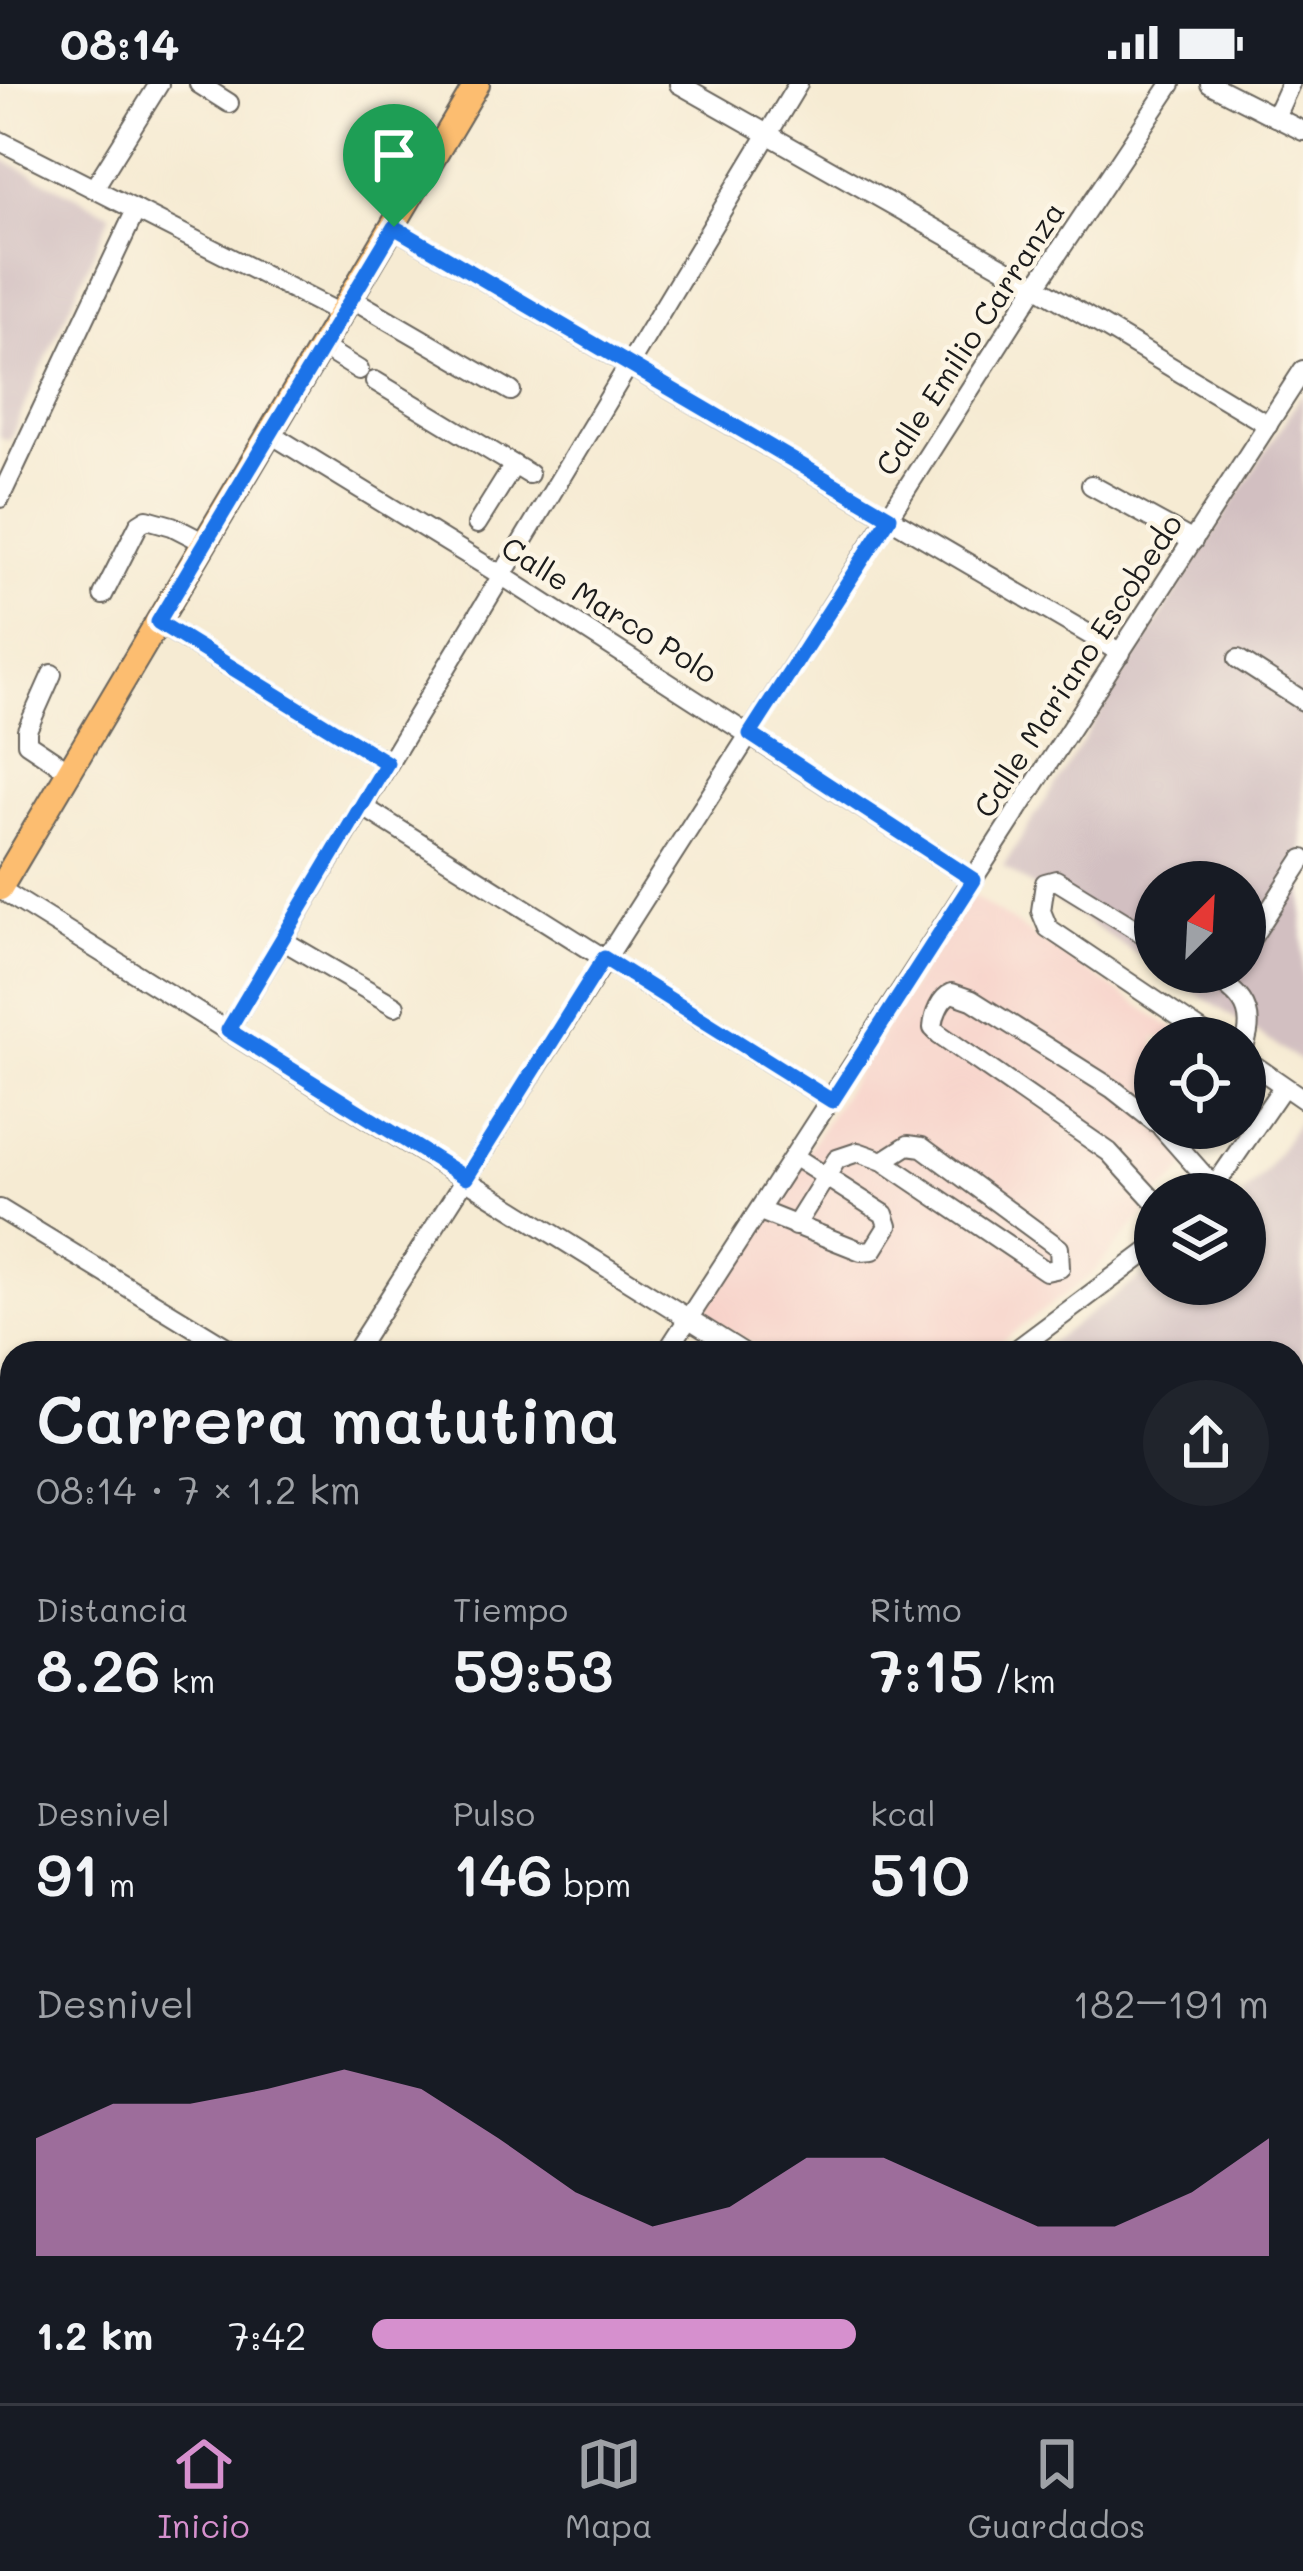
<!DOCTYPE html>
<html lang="es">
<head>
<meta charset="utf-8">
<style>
	:root { --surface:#171b24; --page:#20242c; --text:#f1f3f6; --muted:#9ea1a6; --line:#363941; --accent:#d690ce }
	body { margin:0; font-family:Mali,sans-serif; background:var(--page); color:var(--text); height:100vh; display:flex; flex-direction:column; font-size:45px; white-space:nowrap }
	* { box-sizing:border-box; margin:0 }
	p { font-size:39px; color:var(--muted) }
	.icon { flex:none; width:66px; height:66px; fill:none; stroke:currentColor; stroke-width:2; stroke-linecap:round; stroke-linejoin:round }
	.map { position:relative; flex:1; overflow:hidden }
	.panel { position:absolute; left:0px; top:1257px; width:1305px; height:1062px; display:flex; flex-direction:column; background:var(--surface); border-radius:36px 36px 0 0; box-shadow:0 3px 9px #0004 }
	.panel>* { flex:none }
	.needle { width:78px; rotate:24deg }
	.buttons { position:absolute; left:1134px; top:777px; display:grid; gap:24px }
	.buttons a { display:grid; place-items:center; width:132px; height:132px; border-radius:50%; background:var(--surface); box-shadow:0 3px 9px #0004; font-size:60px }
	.pin { position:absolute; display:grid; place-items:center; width:102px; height:102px; color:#fff; margin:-123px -51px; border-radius:50% 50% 50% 0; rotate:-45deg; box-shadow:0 0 12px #0007 }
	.pin .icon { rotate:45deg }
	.round { display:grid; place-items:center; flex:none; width:126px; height:126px; border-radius:63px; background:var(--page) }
	.headline { display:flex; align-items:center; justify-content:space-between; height:204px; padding:0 36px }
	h1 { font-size:66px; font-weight:600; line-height:90px }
	.figures { display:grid; grid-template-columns:repeat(3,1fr); gap:18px; height:204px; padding:12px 36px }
	.figures div { display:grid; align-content:center }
	.figures b { font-size:60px; font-weight:600 }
	.figures small { font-size:33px; font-weight:400 }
	.figures p { font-size:33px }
	.chart { height:336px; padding:24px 36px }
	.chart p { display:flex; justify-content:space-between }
	.chart svg { width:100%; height:216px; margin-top:12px; fill:var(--accent); opacity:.7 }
	ul { padding:0 36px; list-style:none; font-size:39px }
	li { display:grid; grid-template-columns:192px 144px 1fr; align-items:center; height:90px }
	li i { height:30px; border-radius:15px; background:var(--accent) }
	.status { display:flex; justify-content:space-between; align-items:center; height:84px; padding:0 60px; background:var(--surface); direction:ltr }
	.status svg { height:33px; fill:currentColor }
	.tab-bar { display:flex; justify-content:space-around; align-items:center; height:168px; border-top:3px solid var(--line); background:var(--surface); font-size:33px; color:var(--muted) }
	.tab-bar a { display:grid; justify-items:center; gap:6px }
	.tab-bar .active { color:var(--accent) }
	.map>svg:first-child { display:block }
</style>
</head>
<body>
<div class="status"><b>08:14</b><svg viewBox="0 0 49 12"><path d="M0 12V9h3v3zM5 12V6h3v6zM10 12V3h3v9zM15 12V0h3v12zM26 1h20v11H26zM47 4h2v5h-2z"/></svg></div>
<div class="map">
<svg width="1303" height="2319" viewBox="0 0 1303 2319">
	<rect width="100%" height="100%" fill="#fcf5e5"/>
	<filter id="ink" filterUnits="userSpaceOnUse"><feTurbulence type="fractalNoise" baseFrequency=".00833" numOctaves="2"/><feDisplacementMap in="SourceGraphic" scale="24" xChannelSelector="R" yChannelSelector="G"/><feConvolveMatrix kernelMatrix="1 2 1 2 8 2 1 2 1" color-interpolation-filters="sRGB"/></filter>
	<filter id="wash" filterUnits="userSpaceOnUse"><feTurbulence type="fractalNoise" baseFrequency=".004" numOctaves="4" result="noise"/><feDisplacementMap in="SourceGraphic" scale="48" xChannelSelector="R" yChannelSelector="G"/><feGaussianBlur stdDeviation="2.7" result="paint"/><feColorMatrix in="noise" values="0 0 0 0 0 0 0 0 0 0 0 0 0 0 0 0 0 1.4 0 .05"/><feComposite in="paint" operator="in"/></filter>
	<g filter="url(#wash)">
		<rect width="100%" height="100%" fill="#f6ebd3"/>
		<polygon fill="#f7d1c9" points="970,810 1188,954 1155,954 1155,1044 1214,1044 1201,1065 1162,1110 1155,1110 1155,1118 1091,1191 985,1269 765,1269 704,1230"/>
		<g fill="#d2bfc1">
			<polygon points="0,74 111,130 9,357 0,353"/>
			<polygon points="1303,308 1303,979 1164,888 1245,888 1245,798 1155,798 1155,882 1003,783"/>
			<polygon points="1303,1030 1303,1591 1293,1585 1293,1269 1035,1269 1155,1183 1155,1200 1245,1200 1243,1110 1264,1089"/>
		</g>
	</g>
	<g filter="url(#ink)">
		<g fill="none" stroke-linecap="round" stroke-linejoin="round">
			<g stroke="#68645c" stroke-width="22">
				<g id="minor">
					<polyline points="199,0 229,19"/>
					<polyline points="679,0 1036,202 1268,341"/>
					<polyline points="1210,0 1303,47"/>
					<polyline points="1275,33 1290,0"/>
					<polyline points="0,57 341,230"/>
					<polyline points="94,104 159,0"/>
					<polyline points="393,143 1121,569"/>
					<polyline points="351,214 511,307"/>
					<polyline points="322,263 359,286"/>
					<polyline points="375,297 529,390"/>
					<polyline points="271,350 501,491 974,796"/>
					<polyline points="1091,401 1193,457"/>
					<polyline points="0,414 136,126"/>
					<polyline points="477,440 514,381"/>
					<polyline points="103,511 139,440 147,435 172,442 205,459"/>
					<polyline points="157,538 387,679"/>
					<polyline points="1238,575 1303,617"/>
					<polyline points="52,590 27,646 27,659 69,687"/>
					<polyline points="362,722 831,1017"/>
					<polyline points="0,805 744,1269"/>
					<polyline points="282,856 395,922"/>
					<polyline points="1155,857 1056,796 1045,799 1041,827 1048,844 1211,954"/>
					<polyline points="1245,864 1303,775"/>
					<path d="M1206,888C1236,907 1258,922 1245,960"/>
					<polyline points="228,946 798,0"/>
					<polyline points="1245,975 1303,1015"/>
					<path d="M1155,1038L1113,1005L972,916L952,909C940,914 934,931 933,944L939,950L1109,1068L1155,1118"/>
					<polyline points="1162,1044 1215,1104"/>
					<polyline points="1209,1110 1283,1003"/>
					<polyline points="0,1125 236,1269"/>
					<polyline points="760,1127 861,1167 873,1166 888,1142 884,1130 795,1073"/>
					<polyline points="795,1142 837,1075 858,1068 883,1077 1046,1187 1060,1184 1059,1164 922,1063 908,1061 883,1077"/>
					<polyline points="354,1269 1036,202 1171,0"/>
					<polyline points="666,1269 1303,286"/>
					<polyline points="1012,1269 1155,1162"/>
					<polyline points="0,1362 12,1386"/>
					<polyline points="0,1519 12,1527"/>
					<polyline points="0,1560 12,1567"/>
					<polyline points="1293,1609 1303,1615"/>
					<polyline points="1293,1706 1303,1689"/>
					<polyline points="0,1767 12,1775"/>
					<polyline points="1293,1784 1303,1780"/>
					<polyline points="0,1844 12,1824"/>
					<polyline points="542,2307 561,2319"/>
					<polyline points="696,2307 715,2318"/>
					<polyline points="906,2307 926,2319"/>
					<polyline points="8,2319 15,2307"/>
					<polyline points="322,2319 329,2307"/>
					<polyline points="627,2319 635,2307"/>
					<polyline points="833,2319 840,2307"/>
					<polyline points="1240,2319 1247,2307"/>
				</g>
			</g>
			<g stroke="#68645c" stroke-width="28">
				<g id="major">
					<polyline points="0,804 477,0"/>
					<polyline points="0,1401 12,1408"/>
					<polyline points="0,1454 12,1461"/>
					<polyline points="0,2046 12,2053"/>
					<polyline points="0,2088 12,2095"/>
					<polyline points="1293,2167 1303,2173"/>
					<polyline points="1293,2225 1303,2231"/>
					<polyline points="364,2307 384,2319"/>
					<polyline points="434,2307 454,2319"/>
				</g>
			</g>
			<use href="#minor" stroke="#fff" stroke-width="18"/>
			<use href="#major" stroke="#fcbd6f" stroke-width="24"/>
			<g stroke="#1c1c1c" stroke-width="6" stroke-dasharray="18 9" stroke-linecap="butt">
				<polyline points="0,1412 12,1420"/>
				<polyline points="1293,1748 1303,1743"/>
				<polyline points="1293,2184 1303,2190"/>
			</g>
		</g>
	</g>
	<g fill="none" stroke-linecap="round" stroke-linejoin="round" filter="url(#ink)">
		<g stroke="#fff" stroke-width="24">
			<polygon id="route" points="394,143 890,433 750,650 974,796 832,1017 604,874 466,1094 228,946 387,679 158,538"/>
		</g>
		<use href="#route" stroke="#1a73e8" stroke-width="15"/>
	</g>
	<g text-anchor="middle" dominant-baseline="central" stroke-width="9" stroke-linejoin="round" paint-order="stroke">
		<g font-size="30" fill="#1c1c1c" stroke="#fcf5e5">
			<text transform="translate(969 254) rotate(-57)">Calle Emilio Carranza</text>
			<text transform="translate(610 525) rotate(32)">Calle Marco Polo</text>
			<text transform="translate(1077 581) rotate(-57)">Calle Mariano Escobedo</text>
		</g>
	</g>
</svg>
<div class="buttons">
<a><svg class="needle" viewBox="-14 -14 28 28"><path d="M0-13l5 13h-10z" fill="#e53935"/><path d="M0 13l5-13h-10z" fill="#9ea1a6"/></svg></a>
<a><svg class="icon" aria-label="locate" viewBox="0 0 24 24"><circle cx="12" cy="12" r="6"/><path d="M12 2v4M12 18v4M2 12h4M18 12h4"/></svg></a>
<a><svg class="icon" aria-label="layers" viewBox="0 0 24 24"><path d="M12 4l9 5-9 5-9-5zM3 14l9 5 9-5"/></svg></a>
</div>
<div class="pin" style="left:394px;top:143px;background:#1e9e55"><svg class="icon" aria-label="arrive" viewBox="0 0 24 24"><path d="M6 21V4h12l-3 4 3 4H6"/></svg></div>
<section class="panel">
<div class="headline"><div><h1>Carrera matutina</h1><p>08:14 · 7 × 1.2 km</p></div><a class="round"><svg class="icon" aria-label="share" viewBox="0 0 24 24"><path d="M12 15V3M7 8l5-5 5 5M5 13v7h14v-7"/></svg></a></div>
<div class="figures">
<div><p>Distancia</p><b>8.26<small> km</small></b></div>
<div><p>Tiempo</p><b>59:53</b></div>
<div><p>Ritmo</p><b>7:15<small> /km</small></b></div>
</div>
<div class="figures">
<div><p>Desnivel</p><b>91<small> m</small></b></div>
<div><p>Pulso</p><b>146<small> bpm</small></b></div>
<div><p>kcal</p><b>510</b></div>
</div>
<div class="chart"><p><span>Desnivel</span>182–191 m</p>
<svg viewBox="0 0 160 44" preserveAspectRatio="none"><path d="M0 44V20L10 13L20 13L30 10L40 6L50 10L60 20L70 31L80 38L90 34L100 24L110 24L120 31L130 38L140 38L150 31L160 20V44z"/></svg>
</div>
<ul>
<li><b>1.2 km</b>7:42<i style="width:54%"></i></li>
</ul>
</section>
</div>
<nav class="tab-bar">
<a class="active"><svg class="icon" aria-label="home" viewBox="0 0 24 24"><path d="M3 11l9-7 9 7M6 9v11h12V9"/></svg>Inicio</a>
<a><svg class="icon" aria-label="map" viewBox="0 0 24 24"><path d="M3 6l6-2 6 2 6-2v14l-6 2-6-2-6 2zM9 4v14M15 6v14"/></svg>Mapa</a>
<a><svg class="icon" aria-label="saved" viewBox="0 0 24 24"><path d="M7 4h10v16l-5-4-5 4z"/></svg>Guardados</a>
</nav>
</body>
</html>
